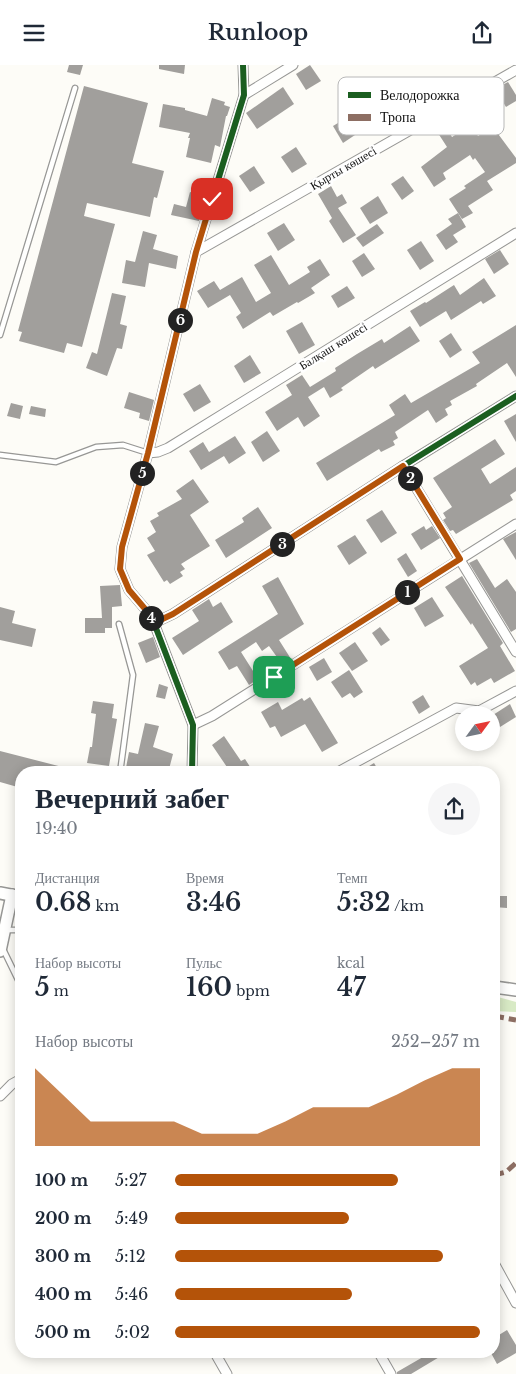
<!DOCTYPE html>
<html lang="ru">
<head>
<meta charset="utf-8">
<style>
	:root { --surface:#fff; --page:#f6f6f7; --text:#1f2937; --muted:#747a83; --accent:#b45309 }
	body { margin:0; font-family:"Libre Baskerville",serif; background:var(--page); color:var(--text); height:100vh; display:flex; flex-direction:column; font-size:19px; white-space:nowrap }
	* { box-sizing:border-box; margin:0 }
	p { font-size:16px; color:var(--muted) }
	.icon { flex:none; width:28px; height:28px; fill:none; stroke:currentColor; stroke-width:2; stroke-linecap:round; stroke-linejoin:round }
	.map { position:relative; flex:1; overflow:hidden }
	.side { position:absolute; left:15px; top:701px; width:485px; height:592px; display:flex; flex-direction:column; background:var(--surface); border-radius:20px; box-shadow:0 2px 12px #0003 }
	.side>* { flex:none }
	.needle { width:32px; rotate:57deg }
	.buttons { position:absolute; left:455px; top:641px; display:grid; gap:10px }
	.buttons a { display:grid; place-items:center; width:45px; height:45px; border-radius:50%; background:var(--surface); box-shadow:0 2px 12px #0003; font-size:25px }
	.pin { position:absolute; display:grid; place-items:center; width:42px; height:42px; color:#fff; margin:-21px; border-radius:10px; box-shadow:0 2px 8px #0006 }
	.km { position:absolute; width:25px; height:25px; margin:-12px; border-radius:50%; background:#222; color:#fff; font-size:14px; line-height:25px; text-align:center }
	.round { display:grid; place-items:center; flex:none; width:52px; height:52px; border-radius:26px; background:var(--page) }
	.summary { display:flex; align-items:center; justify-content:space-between; height:85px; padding:0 20px }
	h1 { font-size:28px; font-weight:600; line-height:38px }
	.stats { display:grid; grid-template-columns:repeat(3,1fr); gap:8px; height:85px; padding:5px 20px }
	.stats div { display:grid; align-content:center }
	.stats b { font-size:25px; font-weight:600 }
	.stats small { font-size:14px; font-weight:400 }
	.stats p { font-size:14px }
	.chart { height:140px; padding:10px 20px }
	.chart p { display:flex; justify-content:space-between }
	.chart svg { width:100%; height:90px; margin-top:5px; fill:var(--accent); opacity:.7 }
	ul { padding:0 20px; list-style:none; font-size:16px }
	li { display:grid; grid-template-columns:80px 60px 1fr; align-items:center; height:38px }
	li i { height:12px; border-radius:6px; background:var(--accent) }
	header { display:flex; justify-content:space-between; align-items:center; height:65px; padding:0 20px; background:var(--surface); font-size:22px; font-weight:600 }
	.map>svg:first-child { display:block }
</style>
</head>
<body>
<header><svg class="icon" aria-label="menu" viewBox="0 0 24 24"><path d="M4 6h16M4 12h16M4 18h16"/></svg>Runloop<svg class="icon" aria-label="share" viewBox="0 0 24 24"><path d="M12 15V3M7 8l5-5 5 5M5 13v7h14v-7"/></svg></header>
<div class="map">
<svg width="516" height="1309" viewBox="0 0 516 1309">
	<rect width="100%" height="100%" fill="#fdfcf7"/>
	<polygon fill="#d8eac5" points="494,931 516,937 516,947 494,946"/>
	<g fill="#a19f9c">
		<polygon points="69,0 83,0 80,10 67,7"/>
		<polygon points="159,0 185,0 184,9 159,4"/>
		<polygon points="310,0 321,16 306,25 296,9"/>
		<polygon points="508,17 516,30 516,36 506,42 495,24"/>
		<polygon points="84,21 148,38 132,98 164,106 157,133 154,132 150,152 87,138 84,151 115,159 82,282 67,278 64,288 19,276 22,267 18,266"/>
		<polygon points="283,22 294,39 257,64 246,48"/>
		<polygon points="212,33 225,37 224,40 230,42 227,51 226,51 220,82 215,80 211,98 186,92 190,73 188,73 190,68 159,62 163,39 185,43 185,45 207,51"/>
		<polygon points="348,52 358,68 343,78 333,61"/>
		<polygon points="444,59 452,72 471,60 478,71 493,62 516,93 516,98 487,116 493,125 468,141 473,148 462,154 449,134 466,123 464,121 485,107 475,93 473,95 470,90 443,108 446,114 434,122 421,102 447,82 436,65"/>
		<polygon points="296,82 307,99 292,108 281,92"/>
		<polygon points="254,101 265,118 250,127 239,111"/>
		<polygon points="403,111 414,126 402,135 391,119"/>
		<polygon points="331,121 337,132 342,129 347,138 338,143 356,170 343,178 329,156 332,153 318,129"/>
		<polygon points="190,127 206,132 199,156 171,150 174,139 186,142"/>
		<polygon points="378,131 388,148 370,159 360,143"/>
		<polygon points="458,148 466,162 453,170 458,177 446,185 436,170 452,159 448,154"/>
		<polygon points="284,158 295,175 278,186 267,168"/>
		<polygon points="377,159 384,168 363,182 356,173"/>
		<polygon points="143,166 157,170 153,184 178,191 176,204 149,198 145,222 122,218 126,195 135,197"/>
		<polygon points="421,176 434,196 420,205 407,185"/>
		<polygon points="500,185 509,199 494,209 485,194"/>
		<polygon points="364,188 375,204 362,212 352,196"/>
		<polygon points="271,190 289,220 310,207 307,202 320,194 330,210 311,223 315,228 298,238 297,237 273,251 270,247 243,264 236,252 241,248 230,230 208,243 197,226 214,216 220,225 242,212 256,237 271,228 254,200"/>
		<polygon points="484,213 496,231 483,239 481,236 451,255 446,246 420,262 410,246 425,237 426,238 454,220 460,230"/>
		<polygon points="347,221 355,233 338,243 331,231"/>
		<polygon points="112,228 126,231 120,259 127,261 122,284 117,283 107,311 86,303 92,287 97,289"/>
		<polygon points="302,257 315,280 299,289 286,266"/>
		<polygon points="516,260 516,312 507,298 476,319 477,321 450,336 452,340 445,344 448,350 436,358 428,345 395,367 398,373 393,376 395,380 381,387 379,384 327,416 316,398 395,350 389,340 405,329 411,338 480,298 472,287"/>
		<polygon points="410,261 420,276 375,304 373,301 341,323 343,325 330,333 324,322 308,332 320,351 304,362 298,352 277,366 265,347 292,330 286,320 302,310 310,322 336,306 335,303 357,289 382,274 384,278"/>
		<polygon points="451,268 462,285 450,293 439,276"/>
		<polygon points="250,290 261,308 244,318 234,301"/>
		<polygon points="200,319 211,337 194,347 183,329"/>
		<polygon points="129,327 154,335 149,356 139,353 140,348 124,343"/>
		<polygon points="11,338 23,341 20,354 7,351"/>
		<polygon points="31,341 46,344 45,352 29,349"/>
		<polygon points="516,349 516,377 504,356"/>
		<polygon points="267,366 280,386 263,397 251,377"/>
		<polygon points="235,371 246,388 229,399 224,391 201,405 189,386 203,377 209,387"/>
		<polygon points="495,374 505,389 481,404 490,419 516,402 516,426 510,430 513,435 456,469 453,465 450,466 443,455 446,453 443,448 452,442 433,413"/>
		<polygon points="193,414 209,437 190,450 210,481 181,499 185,504 180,507 183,511 170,519 167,515 164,517 147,490 155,486 147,473 156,467 150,456 159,451 157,448 182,434 176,426"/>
		<polygon points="258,442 272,463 226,493 215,475 244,457 242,453"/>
		<polygon points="382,445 397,468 381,478 366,455"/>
		<polygon points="424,461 426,465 432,461 440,473 421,485 411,469"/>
		<polygon points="516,467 516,495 503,474"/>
		<polygon points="355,470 367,488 349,500 337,481"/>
		<polygon points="406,488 417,506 408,512 397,494"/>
		<polygon points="477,494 495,523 507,514 516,527 516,564 511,567 469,498"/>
		<polygon points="462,511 503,578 500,581 515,606 494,618 491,613 477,621 475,617 471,620 459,601 488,583 472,558 471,560 445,522"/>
		<polygon points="278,512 304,559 279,575 291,594 282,599 269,581 262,586 256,577 241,587 258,614 249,620 237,601 229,605 218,587 278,549 262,521"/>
		<polygon points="120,520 122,541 112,542 112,563 105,563 105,568 85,568 85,553 102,553 100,521"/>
		<polygon points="432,532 444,551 425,562 414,543"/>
		<polygon points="209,534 213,542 221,537 233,557 183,590 172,573 199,556 192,545"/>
		<polygon points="0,542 15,546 12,558 36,564 32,582 0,575"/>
		<polygon points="380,562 390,575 381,581 372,568"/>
		<polygon points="153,572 160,592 146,598 138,578"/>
		<polygon points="355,577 368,596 352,606 339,588"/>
		<polygon points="324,593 332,607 317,616 309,602"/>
		<polygon points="349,605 363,627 354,633 350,628 342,633 331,617"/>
		<polygon points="159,619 168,622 165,634 156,632"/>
		<polygon points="423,630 430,642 419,649 412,637"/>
		<polygon points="310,632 338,678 322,687 305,659 281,672 275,661 270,663 261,647 278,637 282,645 302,633 304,636"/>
		<polygon points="93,636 114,639 112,653 117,654 109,701 87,698 90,682 92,682 96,649 91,648"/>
		<polygon points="510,639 516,652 500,662 493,650"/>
		<polygon points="145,658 159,661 153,682 173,689 168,708 154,708 146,705 146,708 125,708 129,687 138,689"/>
		<polygon points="224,671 241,696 245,694 254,708 231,708 212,680"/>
		<polygon points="0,686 74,705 73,708 21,708 21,723 0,717"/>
		<polygon points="374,698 380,708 358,708"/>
		<polygon points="494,831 507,831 507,843 494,842"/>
		<polygon points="507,1265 516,1280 516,1288 497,1299 491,1288 494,1288 494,1273"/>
		<polygon points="420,1288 446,1288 411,1309 397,1309 397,1307 423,1292"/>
	</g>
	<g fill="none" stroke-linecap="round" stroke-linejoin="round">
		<g stroke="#979795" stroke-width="7">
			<g id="service">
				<polyline points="0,270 75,23"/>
				<polyline points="0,390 56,397 96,382 123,380 148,388"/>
				<polyline points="119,559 133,610 120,708"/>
				<polyline points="5,865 21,865"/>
				<polyline points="3,884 21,921"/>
			</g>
		</g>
		<g stroke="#979795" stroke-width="11">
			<g id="minor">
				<polyline points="244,30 293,0"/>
				<polyline points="196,187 516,5"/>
				<polyline points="148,388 158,387 168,383 516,168"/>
				<polyline points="403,401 516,587"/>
				<polyline points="154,558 146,545 129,525 120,504 122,482 148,388 196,187 244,30 243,0"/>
				<polyline points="193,660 212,651 516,459"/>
				<polyline points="192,708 193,660 154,558 173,549 403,401 516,331"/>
				<polyline points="336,708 456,643 479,646 516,626"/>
				<polyline points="0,1031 12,1019 21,1014"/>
				<polyline points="494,1198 516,1238"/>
				<polyline points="215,1288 227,1309"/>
				<polyline points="379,1288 391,1309"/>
			</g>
		</g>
		<g stroke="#979795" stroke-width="14">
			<g id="tertiary">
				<polyline points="0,828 21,832"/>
				<polyline points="0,886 12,830"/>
				<polyline points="494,922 516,925"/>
			</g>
		</g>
		<use href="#service" stroke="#fffffe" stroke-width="4.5"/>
		<use href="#minor" stroke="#fffffe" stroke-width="9"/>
		<use href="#tertiary" stroke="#fffffe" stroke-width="11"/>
		<g stroke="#8d6e63" stroke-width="5" stroke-dasharray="10 5" stroke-linecap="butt">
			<polyline points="494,951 516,955"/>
			<polyline points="494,1110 506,1107 516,1098"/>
		</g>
		<g stroke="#fff" stroke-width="9">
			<g id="cycleway">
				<polyline points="154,558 146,545 129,525 120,504 122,482 148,388 196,187 244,30 243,0"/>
				<polyline points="192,708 193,660 154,558 173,549 403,401 516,331"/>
			</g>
		</g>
		<use href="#cycleway" stroke="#1b5e20" stroke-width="6"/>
	</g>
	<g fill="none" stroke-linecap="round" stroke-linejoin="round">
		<g stroke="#fff" stroke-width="10">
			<polyline id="route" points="212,134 196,187 148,388 122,482 120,504 129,525 146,545 154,558 173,549 403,401 460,494 274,612"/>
		</g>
		<use href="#route" stroke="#b45309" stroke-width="6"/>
	</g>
	<g text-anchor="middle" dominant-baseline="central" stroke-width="5" stroke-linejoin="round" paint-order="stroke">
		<g font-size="12" fill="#111" stroke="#fff">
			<text transform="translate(343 103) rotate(-30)">Қырты көшесі</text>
			<text transform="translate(333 281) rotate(-32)">Балқаш көшесі</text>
		</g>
	</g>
	<rect x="338" y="12" width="166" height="58" rx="8" fill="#fff" stroke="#b8b8b8" stroke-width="1"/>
	<rect x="348" y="27" width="23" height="6" fill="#1b5e20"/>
	<rect x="348" y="49" width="23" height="7" fill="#8d6e63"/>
	<g font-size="14" fill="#111">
		<text x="380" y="35">Велодорожка</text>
		<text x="380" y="57">Тропа</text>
	</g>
</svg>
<div class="buttons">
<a><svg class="needle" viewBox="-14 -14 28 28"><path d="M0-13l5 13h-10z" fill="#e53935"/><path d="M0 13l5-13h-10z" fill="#747a83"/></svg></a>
</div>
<div class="pin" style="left:274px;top:612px;background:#1e9e55"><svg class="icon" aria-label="arrive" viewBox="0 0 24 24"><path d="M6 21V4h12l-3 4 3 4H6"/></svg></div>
<div class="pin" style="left:212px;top:134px;background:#d93025"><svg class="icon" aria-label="check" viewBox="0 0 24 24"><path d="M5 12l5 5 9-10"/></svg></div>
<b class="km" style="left:407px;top:527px">1</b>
<b class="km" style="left:410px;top:413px">2</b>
<b class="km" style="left:282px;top:479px">3</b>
<b class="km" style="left:151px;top:553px">4</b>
<b class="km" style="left:142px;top:408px">5</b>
<b class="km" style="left:180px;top:255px">6</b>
<section class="side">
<div class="summary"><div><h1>Вечерний забег</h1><p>19:40</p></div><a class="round"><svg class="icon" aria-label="share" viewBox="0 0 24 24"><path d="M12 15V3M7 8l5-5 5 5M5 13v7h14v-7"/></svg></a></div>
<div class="stats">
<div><p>Дистанция</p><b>0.68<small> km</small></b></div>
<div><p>Время</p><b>3:46</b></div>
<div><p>Темп</p><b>5:32<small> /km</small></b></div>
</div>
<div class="stats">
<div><p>Набор высоты</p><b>5<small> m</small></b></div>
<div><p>Пульс</p><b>160<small> bpm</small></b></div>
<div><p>kcal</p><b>47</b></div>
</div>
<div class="chart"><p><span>Набор высоты</span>252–257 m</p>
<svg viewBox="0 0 160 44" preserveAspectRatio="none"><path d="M0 44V6L10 19L20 32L30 32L40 32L50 32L60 38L70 38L80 38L90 32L100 25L110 25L120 25L130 19L140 12L150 6L160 6V44z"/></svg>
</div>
<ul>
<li><b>100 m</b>5:27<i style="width:73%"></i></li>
<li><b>200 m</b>5:49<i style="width:57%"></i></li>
<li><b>300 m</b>5:12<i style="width:88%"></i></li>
<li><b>400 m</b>5:46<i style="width:58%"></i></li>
<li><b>500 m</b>5:02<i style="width:100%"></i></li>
</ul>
</section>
</div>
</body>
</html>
